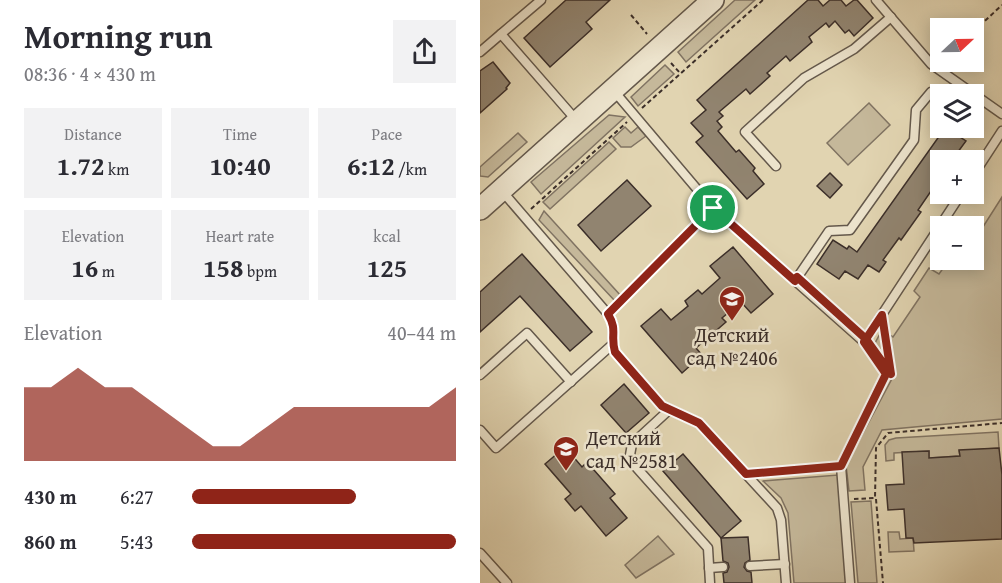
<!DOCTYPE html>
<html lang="en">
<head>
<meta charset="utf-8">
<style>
	:root { --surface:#fff; --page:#f2f2f3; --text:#2b2b33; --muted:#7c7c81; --accent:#8f2418 }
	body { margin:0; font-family:"Gentium Book Plus",serif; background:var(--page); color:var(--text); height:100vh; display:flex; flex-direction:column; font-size:22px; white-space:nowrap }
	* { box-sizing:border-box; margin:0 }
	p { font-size:20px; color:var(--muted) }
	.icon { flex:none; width:33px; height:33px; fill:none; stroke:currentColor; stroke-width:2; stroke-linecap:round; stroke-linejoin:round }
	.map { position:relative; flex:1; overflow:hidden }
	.details { display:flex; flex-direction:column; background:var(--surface); width:480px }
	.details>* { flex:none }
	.needle { width:39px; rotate:68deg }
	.controls { position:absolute; left:450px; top:18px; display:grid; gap:12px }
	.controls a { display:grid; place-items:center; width:54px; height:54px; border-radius:0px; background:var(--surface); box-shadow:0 3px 15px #0003; font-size:30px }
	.pin { position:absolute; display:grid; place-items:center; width:51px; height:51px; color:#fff; margin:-26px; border:3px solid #fff; border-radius:50%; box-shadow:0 2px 6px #0007 }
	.round { display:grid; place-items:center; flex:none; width:63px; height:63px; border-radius:0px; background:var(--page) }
	.head { display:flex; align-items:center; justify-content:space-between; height:102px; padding:0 24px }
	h1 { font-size:33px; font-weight:700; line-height:45px }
	.metrics { display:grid; grid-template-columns:repeat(3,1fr); gap:9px; height:102px; padding:6px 24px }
	.metrics div { display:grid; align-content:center; border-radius:0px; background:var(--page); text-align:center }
	.metrics b { font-size:26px; font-weight:700 }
	.metrics small { font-size:16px; font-weight:400 }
	.metrics p { font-size:16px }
	.chart { height:168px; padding:12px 24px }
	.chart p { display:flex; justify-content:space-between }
	.chart svg { width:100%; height:108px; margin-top:6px; fill:var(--accent); opacity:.7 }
	ul { padding:0 24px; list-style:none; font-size:20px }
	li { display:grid; grid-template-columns:96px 72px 1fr; align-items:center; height:45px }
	li i { height:15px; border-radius:8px; background:var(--accent) }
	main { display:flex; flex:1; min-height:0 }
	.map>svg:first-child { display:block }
</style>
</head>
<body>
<main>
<section class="details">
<div class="head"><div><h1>Morning run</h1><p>08:36 · 4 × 430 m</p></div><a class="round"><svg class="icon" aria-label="share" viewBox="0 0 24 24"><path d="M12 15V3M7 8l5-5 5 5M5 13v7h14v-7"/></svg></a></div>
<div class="metrics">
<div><p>Distance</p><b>1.72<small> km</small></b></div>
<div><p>Time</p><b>10:40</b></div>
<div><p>Pace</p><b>6:12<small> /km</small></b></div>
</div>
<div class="metrics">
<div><p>Elevation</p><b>16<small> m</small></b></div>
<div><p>Heart rate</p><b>158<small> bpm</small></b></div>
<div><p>kcal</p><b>125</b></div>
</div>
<div class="chart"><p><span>Elevation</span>40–44 m</p>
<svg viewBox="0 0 160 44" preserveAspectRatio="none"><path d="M0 44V14L10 14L20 6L30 14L40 14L50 22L60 30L70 38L80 38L90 30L100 22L110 22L120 22L130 22L140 22L150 22L160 14V44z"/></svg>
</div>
<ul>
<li><b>430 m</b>6:27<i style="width:62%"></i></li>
<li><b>860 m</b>5:43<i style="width:100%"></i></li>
</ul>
</section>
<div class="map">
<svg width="522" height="583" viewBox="0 0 522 583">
	<rect width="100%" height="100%" fill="#e1d4b1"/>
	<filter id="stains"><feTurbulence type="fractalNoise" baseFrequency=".00333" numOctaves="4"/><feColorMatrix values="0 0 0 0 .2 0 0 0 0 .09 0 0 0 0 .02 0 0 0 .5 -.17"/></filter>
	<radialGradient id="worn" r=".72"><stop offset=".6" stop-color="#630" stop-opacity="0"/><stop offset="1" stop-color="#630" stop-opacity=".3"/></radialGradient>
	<g fill="#c5b89a" stroke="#807362" stroke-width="1.5">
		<polygon points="255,0 275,0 206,62 198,52"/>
		<polygon points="185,65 194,74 158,106 151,97"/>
		<polygon points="389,103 410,125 368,165 347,143"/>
		<polygon points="129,115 145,117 61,194 51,182"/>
		<polygon points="145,127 151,133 158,127 166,136 151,147 141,147 133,138"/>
		<polygon points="38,133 47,142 8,177 0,176 0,167"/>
		<polygon points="129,142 136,149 70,209 63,202"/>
		<polygon points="522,197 522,419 402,430 383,467 385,490 369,491 366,465 415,373 394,345 402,330 413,337 440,297 434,291 449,268 459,274 469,260 494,260 494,241"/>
		<polygon points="64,211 141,296 135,301 59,220"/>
		<polygon points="518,432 519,448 479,451 480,456 449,458 449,451 414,453 414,460 406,461 405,445 409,440 416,438"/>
		<polygon points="358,475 366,583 314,583 308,513 301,498 283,481"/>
		<polygon points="391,501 397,583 378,583 371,502"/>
		<polygon points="408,532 419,532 420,539 433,538 434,551 409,552"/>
		<polygon points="178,536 194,554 156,578 145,565"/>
	</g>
	<g fill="#918470" stroke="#3b2e29" stroke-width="1.5">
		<polygon points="86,0 130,0 106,22 112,29 70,67 44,38"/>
		<polygon points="328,0 338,0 343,6 350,0 361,0 366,6 374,0 377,0 393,18 374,36 369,30 365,33 355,21 349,27 346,23 329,37 332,42 310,61 306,56 287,73 290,76 270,94 266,89 239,112 243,116 237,121 242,127 238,131 256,152 259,150 275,168 273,171 284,184 267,199 216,142 223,136 211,123 226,110 217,100"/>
		<polygon points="13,62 30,83 26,88 27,89 0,113 0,71"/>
		<polygon points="465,128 487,128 480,137 486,141 472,160 460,160 460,184 454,193 451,191 438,210 441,212 421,240 419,238 403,260 406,262 399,272 388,265 378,279 365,271 359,279 337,264 353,240 367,249 369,246 377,252"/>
		<polygon points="350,173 362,185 350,198 337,186"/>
		<polygon points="147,180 171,206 121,251 98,225"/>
		<polygon points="253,247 293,294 271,313 261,302 242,318 246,322 216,348 222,355 202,373 161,326 181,309 191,320 208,306 205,301 218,290 222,294 240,278 230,266"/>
		<polygon points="42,254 112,332 90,351 40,296 0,332 0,292"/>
		<polygon points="144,384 169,413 146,433 121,405"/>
		<polygon points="85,447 102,467 107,462 135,494 130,498 147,518 126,536 101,506 95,511 85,499 91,494 65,464"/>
		<polygon points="519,448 522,475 522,539 434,543 433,538 426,538 424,509 408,510 406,485 424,484 422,452 449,451 449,458 480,456 479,450"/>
		<polygon points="203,454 261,521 241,538 183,471"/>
		<polygon points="268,537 270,560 265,563 264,567 267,571 271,572 272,583 244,583 243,573 247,572 249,567 248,563 243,561 241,538"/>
	</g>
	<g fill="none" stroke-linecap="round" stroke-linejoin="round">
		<g stroke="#64584b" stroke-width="11">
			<g id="service">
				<polyline points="396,0 451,64 522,114"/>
				<polyline points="21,34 61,0"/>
				<polyline points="0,52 21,34 97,121"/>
				<polyline points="134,91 233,208 384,342 406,374 361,466 370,583"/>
				<polyline points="296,166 265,132 324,78 374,49 411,17"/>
				<polyline points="494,174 522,131"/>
				<path d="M22,191L128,314C138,331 130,335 135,352L182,406L219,423L297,508L301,520L306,583"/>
				<polyline points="315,281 349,231 370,230 434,140 436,110 451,92"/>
				<polyline points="128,314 233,208"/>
				<polyline points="384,342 481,194"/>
				<polyline points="0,375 47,333 91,382"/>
				<polyline points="189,410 152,444 150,455 156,467 228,548 230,583"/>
				<polyline points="0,430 16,448 133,344"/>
				<polyline points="0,553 27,583"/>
				<polyline points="270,566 305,564"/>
				<polyline points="229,568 243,567"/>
			</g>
		</g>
		<g stroke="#64584b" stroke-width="24">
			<polyline id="tertiary" points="0,209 233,0"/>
		</g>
		<g stroke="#3b2e29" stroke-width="2" stroke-dasharray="4.5 3" stroke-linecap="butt">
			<polyline points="151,15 167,34"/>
			<polyline points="494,31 522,5"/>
			<polyline points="191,63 200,73"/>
			<polyline points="162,108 283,0"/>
			<polyline points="51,209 147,122"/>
			<polyline points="404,333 408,354"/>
			<polyline points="280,473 349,467"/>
			<polyline points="374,499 395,498 396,448 408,433 522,423"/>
			<polyline points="396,499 403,583"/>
		</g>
		<use href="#service" stroke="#ece3cc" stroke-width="8"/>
		<use href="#tertiary" stroke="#ece3cc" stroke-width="21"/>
	</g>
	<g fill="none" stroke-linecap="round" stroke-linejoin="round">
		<g stroke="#fff" stroke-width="12">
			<path id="route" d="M233,208L128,314C138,331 130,335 135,352L182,406L219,423L266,474L361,466L406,374L384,342L386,339L411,374L402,315L386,339L317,277L315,281L233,208"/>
		</g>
		<use href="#route" stroke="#8f2418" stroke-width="8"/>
	</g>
	<defs>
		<g id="school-pin" transform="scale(1.35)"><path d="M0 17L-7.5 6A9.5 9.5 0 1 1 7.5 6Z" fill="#8f2418" stroke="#ece3cc"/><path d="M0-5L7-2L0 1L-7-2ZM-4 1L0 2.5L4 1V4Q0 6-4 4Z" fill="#fff"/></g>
	</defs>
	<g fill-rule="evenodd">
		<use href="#school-pin" x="252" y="299"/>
		<use href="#school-pin" x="86" y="449"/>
	</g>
	<g text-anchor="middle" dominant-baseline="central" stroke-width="5" stroke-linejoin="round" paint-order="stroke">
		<g font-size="20" fill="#3b2e29" stroke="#ece3cc">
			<text x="252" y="334">Детский<tspan x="252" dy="23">сад №2406</tspan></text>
			<text x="106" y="437" text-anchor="start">Детский<tspan x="106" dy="23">сад №2581</tspan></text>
		</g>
	</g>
	<rect width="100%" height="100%" filter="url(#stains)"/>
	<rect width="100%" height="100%" fill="url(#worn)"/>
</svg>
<div class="controls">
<a><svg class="needle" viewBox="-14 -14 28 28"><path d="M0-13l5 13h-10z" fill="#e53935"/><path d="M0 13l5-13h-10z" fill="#7c7c81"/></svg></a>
<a><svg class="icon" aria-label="layers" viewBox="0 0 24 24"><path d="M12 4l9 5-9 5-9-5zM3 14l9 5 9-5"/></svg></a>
<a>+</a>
<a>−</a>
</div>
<div class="pin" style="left:233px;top:208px;background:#1e9e55"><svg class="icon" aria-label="arrive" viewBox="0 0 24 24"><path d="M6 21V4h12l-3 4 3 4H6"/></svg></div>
</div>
</main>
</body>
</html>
